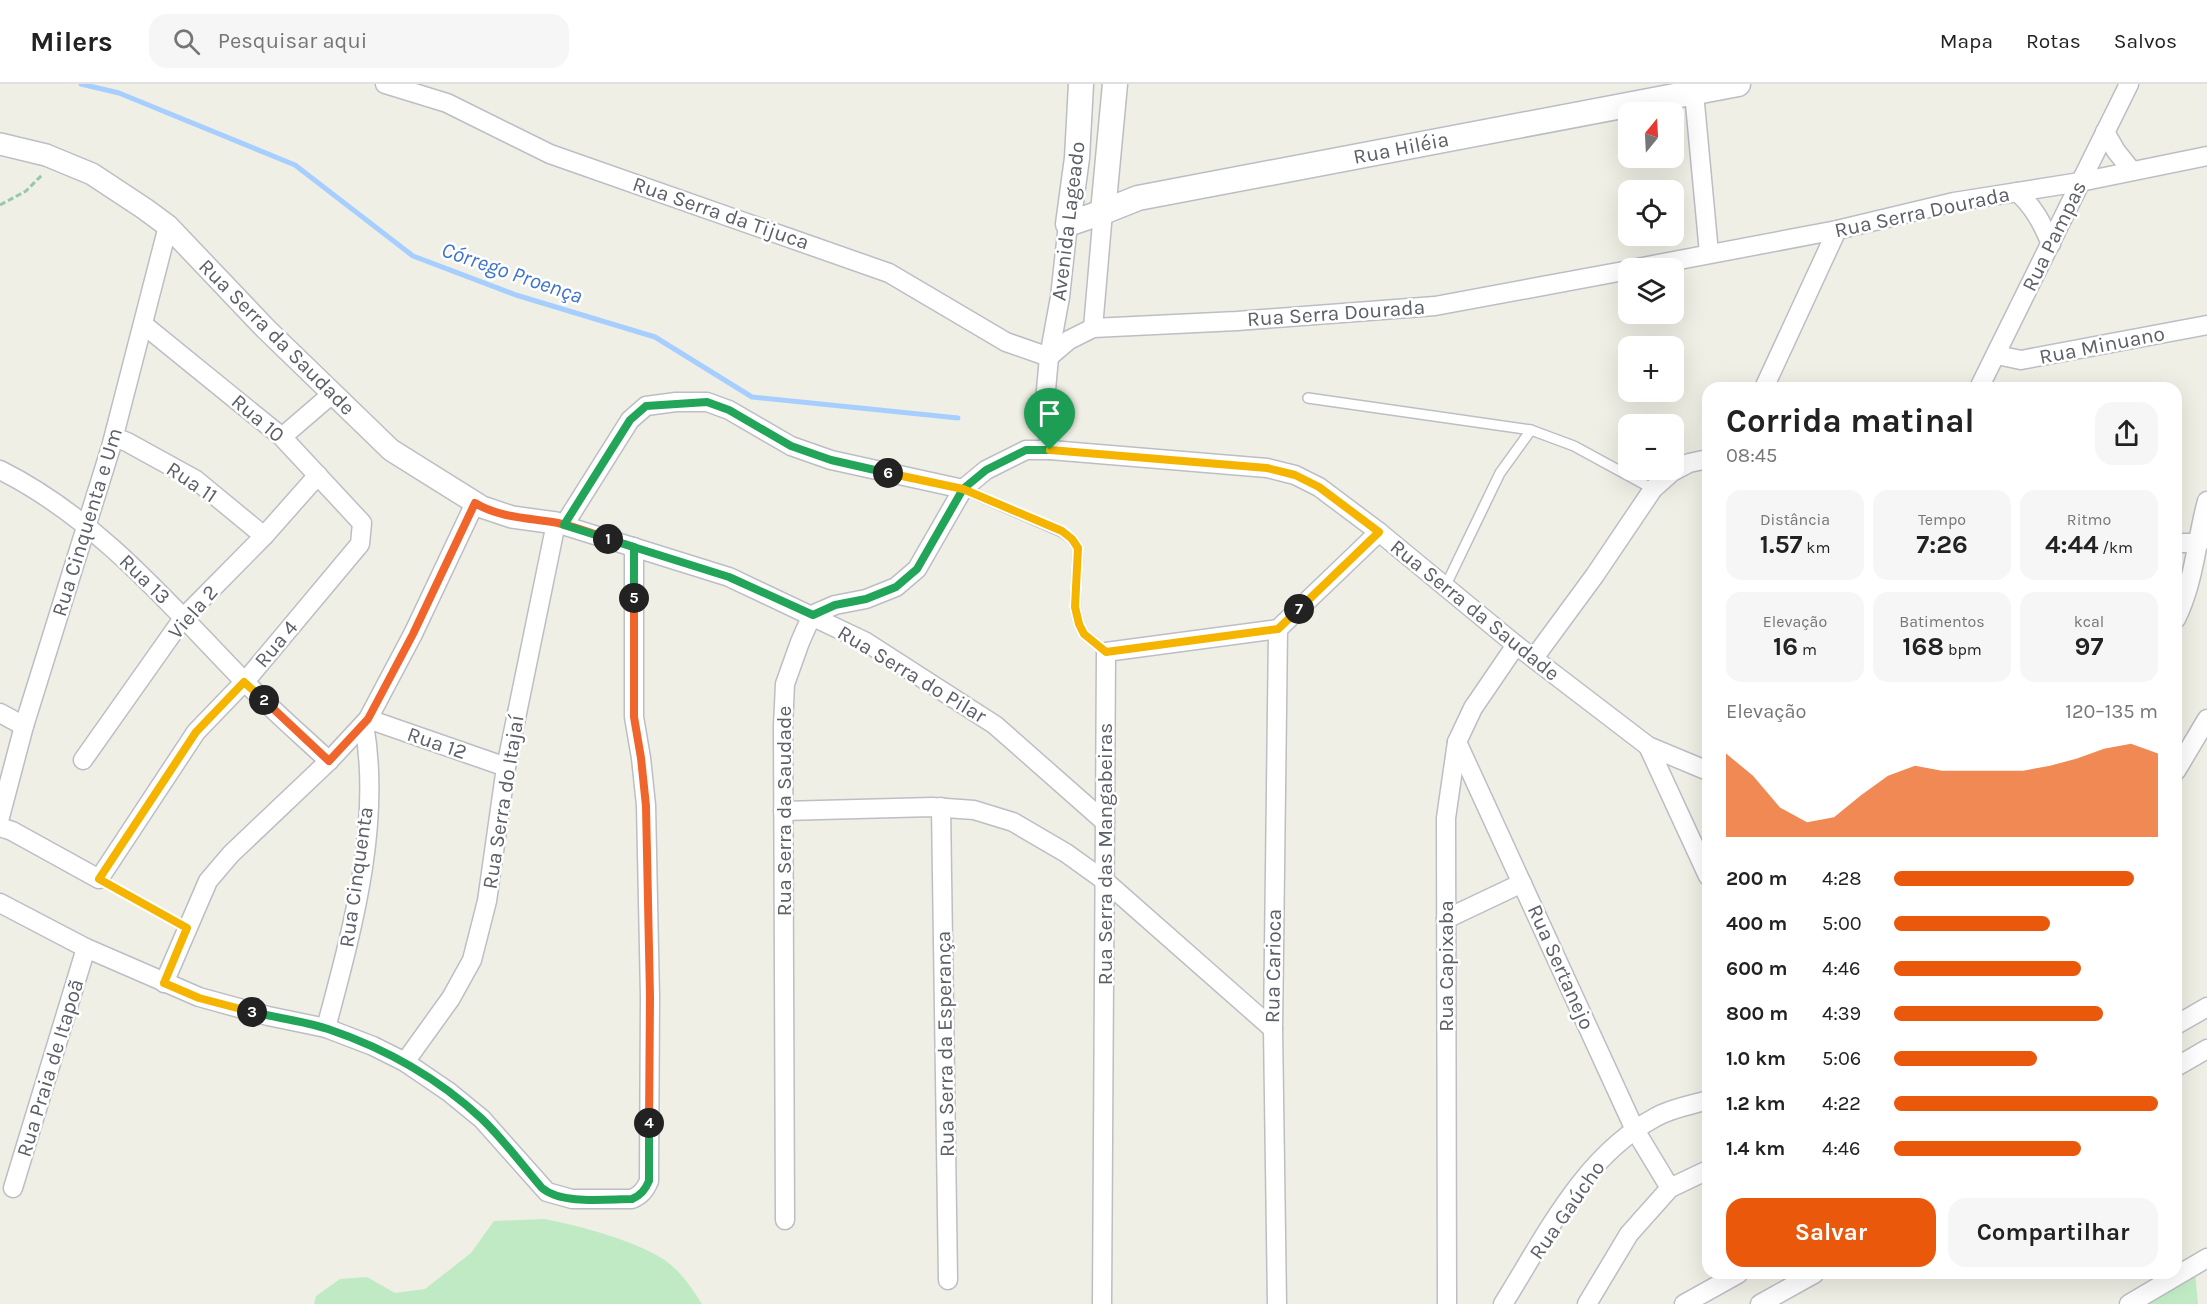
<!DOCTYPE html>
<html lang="pt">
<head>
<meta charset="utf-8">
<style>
	:root { --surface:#fff; --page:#f6f6f6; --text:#222; --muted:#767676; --line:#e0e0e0; --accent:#ea580c }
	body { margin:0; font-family:Karla,sans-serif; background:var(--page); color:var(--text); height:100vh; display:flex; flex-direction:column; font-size:22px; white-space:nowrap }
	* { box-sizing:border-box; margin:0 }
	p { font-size:20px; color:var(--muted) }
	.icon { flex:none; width:33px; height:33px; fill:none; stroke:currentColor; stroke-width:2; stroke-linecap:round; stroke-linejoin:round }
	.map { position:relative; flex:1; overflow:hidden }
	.details { position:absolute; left:1702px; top:298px; width:480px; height:897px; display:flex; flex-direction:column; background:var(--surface); border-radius:18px; box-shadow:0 6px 24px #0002 }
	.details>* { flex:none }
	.needle { width:39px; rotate:18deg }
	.controls { position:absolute; left:1618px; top:18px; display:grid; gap:12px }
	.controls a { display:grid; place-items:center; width:66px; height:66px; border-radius:12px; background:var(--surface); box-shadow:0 6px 24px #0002; font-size:30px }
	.pin { position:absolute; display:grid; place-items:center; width:51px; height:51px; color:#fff; margin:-62px -26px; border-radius:50% 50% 50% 0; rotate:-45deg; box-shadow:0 0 6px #0007 }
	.pin .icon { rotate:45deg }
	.km { position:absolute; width:30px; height:30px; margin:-15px; border-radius:50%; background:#222; color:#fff; font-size:16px; line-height:30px; text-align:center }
	.round { display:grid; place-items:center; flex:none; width:63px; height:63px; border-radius:18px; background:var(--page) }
	.head { display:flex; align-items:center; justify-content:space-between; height:102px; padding:0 24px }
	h1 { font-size:33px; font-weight:700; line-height:45px }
	.figures { display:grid; grid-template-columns:repeat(3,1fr); gap:9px; height:102px; padding:6px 24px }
	.figures div { display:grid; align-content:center; border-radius:15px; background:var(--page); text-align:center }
	.figures b { font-size:26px; font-weight:700 }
	.figures small { font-size:16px; font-weight:400 }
	.figures p { font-size:16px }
	.chart { height:168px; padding:12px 24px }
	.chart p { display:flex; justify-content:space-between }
	.chart svg { width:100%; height:108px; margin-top:6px; fill:var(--accent); opacity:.7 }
	.action { display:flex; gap:12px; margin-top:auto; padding:12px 24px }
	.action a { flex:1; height:69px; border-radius:18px; background:var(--accent); color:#fff; font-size:24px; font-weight:700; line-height:69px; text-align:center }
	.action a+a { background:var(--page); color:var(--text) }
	ul { padding:0 24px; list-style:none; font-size:20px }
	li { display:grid; grid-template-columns:96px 72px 1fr; align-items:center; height:45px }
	li i { height:15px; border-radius:8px; background:var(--accent) }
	header { display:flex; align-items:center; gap:36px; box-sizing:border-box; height:84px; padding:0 30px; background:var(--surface); border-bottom:2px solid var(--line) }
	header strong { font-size:28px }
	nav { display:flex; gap:33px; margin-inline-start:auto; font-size:21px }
	.search { width:420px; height:54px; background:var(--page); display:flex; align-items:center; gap:15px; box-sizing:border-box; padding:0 21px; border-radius:18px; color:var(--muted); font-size:22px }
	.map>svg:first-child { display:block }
</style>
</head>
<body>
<header>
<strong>Milers</strong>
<div class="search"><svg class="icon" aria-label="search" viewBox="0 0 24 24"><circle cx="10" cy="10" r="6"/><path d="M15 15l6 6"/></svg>Pesquisar aqui</div>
<nav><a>Mapa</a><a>Rotas</a><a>Salvos</a></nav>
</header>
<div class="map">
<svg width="2207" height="1220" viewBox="0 0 2207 1220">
	<rect width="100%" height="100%" fill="#f0efe5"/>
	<g fill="#bfeac4">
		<path d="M545,1135C580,1142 633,1156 663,1175C680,1186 692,1204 702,1220H314L316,1212L340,1195L367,1193L395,1209L425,1205L471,1169L494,1137Z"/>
		<polygon points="2195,1188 2198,1220 2148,1220"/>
	</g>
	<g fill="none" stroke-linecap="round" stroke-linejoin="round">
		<polyline stroke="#a6ceff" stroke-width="5" points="81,0 119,9 295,81 413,172 516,211 655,253 752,313 958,334"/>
		<g stroke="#bcbec5" stroke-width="12">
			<g id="service">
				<polyline points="1308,314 1531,346 1574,362 1653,405"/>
				<polyline points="963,405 1062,448 1072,455 1078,464 1075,523 1079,540 1084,550 1106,568"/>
				<polyline points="1445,503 1500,389 1531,346"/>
			</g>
		</g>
		<g stroke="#bcbec5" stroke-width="21">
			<g id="minor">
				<polyline points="385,0 447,19 550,70 889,189 1006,258 1049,273"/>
				<polyline points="1694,9 1709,169"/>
				<polyline points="2105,48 2116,67 2132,87"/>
				<path d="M2017,108C2034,123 2042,139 2051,160"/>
				<polyline points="1637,184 1837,146 1954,118 2080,98 2207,72"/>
				<polyline points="1093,244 1103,128"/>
				<polyline points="1997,271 2021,276 2207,241"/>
				<polyline points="1049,273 1069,256 1093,244 1237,237 1435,222 1629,186"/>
				<polyline points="1764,304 1837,146"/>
				<polyline points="1979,304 2129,0"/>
				<polyline points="114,353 127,358 196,396 264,452"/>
				<polyline points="282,353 332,310"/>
				<polyline points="1050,366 1045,317 1049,273 1060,213 1068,140"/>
				<path d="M0,386C98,435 168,519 243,596C270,624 300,650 329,677"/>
				<polyline points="564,441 630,336 646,322 676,318 707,318 729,326 791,362 831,376 963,405"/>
				<polyline points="2176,459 2199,459"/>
				<path d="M2176,535C2195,496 2196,457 2207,417"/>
				<polyline points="1534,574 1595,491 1653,405 1672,388 1689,379 1708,375"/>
				<polyline points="0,629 24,642"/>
				<polyline points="368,635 506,683"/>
				<polyline points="1457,658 1635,1046 1670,1104"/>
				<polyline points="1648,662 1708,792"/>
				<polyline points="83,676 184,533 264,452 318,391"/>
				<polyline points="2176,687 2207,635"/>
				<polyline points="941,723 948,1196"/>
				<polyline points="783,727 932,723 974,726 1013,738 1066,769 1105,797 1273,945"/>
				<polyline points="0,733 24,642 111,363 168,142"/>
				<polyline points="0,743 12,747 99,795 196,648 248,594 360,460 362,439 282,353 144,241"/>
				<path d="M0,819L86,864L199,913L268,932L326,944L373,962L405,978L449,1008L482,1035L547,1108L572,1115H632C641,1111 645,1106 649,1097L650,913L646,721L641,674L634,633V463"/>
				<polyline points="1446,835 1522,799"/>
				<polyline points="164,899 208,797 231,770 329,677 368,635 413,550 475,419"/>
				<polyline points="2176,941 2207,923"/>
				<path d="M326,944C352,846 382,741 364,640"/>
				<polyline points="405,978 451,914 472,876 487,817 506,683 556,439 729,493 866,558 995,641 1105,738"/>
				<polyline points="2176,983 2207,965"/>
				<polyline points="13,1104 86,864"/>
				<polyline points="785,1136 783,642 785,600 800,558 812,531 835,521 866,515 896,503 917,485 963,405 986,386 1026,366 1050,366 1267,384 1295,391 1319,403 1379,448 1516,561 1648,662 1708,687"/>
				<polyline points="1102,1220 1106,568 1278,545 1379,448"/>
				<polyline points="1277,1220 1273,945 1278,545"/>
				<polyline points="1447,1220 1446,734 1457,658 1473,624 1516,561"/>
				<path d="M1503,1220C1545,1153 1583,1072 1656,1033C1671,1024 1692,1021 1708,1016"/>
				<polyline points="1587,1220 1629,1150 1670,1104 1708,1086"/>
				<polyline points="1684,1220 1738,1190"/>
				<polyline points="1760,1220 1814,1190"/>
				<polyline points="2129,1220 2207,1174"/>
			</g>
		</g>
		<g stroke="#bcbec5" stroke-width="24">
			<polyline id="tertiary" points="0,60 46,71 92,90 145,125 168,142 266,245 391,366 482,423 512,433 556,439"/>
		</g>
		<g stroke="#babdc4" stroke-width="27">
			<g id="secondary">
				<polyline points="1081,0 1077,74 1068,140 1103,128 1138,114 1738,0"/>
				<polyline points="1103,128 1115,0"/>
			</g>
		</g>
		<g stroke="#96c9aa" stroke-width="3" stroke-dasharray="6 3" stroke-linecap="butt">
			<polyline points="0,121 26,107 42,91"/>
			<polyline points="114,803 173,837"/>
		</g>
		<use href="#service" stroke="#fff" stroke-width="9"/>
		<use href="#minor" stroke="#fff" stroke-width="18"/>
		<use href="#tertiary" stroke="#fff" stroke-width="21"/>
		<use href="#secondary" stroke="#fff" stroke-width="24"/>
	</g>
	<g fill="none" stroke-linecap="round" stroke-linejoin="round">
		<g stroke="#fff" stroke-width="12">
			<polyline id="split-1" points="608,455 729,493 813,531 835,521 866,515 896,503 917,485 963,405 986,386 1026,366 1050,366"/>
		</g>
		<g stroke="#fff" stroke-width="12">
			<path id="split-2" d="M264,616L329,677L368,635L413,550L475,419C499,434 531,434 558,439C575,443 592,449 608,455"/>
		</g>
		<g stroke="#fff" stroke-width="12">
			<polyline id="split-3" points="252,928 199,914 164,899 187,844 99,795 196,648 244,598 264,616"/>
		</g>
		<g stroke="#fff" stroke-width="12">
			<path id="split-4" d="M252,928C277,934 304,937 328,945C384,964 438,994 482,1035C504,1056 522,1081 542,1104C562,1121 607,1115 632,1115C641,1111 645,1106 649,1097V1039"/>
		</g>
		<g stroke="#fff" stroke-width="12">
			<polyline id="split-5" points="634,514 634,633 641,674 646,722 650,913 649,1039"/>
		</g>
		<g stroke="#fff" stroke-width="12">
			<polyline id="split-6" points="634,514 634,463 564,441 630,336 646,322 707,318 729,326 791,362 831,376 888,389"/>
		</g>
		<g stroke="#fff" stroke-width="12">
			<polyline id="split-7" points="888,389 963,405 1062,447 1072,455 1078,464 1075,523 1079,540 1084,550 1106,568 1278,545 1299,525"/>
		</g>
		<g stroke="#fff" stroke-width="12">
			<polyline id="split-8" points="1050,366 1267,384 1295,391 1319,403 1379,448 1299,525"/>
		</g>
		<use href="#split-1" stroke="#22a559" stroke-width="8"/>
		<use href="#split-2" stroke="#f0652b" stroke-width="8"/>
		<use href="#split-3" stroke="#f5b400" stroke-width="8"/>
		<use href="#split-4" stroke="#22a559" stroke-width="8"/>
		<use href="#split-5" stroke="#f0652b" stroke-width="8"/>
		<use href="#split-6" stroke="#22a559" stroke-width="8"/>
		<use href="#split-7" stroke="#f5b400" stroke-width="8"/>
		<use href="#split-8" stroke="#f5b400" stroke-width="8"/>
	</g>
	<g text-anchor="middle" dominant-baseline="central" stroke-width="5" stroke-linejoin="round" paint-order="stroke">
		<g font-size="21" fill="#5c6067" stroke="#fff">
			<text transform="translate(1401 64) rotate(-11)">Rua Hiléia</text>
			<text transform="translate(1922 128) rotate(-12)">Rua Serra Dourada</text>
			<text transform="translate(721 129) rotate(19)">Rua Serra da Tijuca</text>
			<text transform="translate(1068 137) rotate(-83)">Avenida Lageado</text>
			<text transform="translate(2054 152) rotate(-64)">Rua Pampas</text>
			<text transform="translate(1336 229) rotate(-4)">Rua Serra Dourada</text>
			<text transform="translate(277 253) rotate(45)">Rua Serra da Saudade</text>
			<text transform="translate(2102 261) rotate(-11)">Rua Minuano</text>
			<text transform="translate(258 334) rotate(40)">Rua 10</text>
			<text transform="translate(192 398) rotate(34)">Rua 11</text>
			<text transform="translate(87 438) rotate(-73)">Rua Cinquenta e Um</text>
			<text transform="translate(145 495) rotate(44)">Rua 13</text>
			<text transform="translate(1475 526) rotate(39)">Rua Serra da Saudade</text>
			<text transform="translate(193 528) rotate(-49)">Viela 2</text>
			<text transform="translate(276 560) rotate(-50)">Rua 4</text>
			<text transform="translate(912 590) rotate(31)">Rua Serra do Pilar</text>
			<text transform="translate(437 659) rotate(19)">Rua 12</text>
			<text transform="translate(503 718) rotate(-81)">Rua Serra do Itajaí</text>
			<text transform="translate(784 727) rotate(-90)">Rua Serra da Saudade</text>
			<text transform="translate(1105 770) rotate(-90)">Rua Serra das Mangabeiras</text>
			<text transform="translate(356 793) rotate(-82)">Rua Cinquenta</text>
			<text transform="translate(1273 882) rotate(-89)">Rua Carioca</text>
			<text transform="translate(1446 882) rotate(-90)">Rua Capixaba</text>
			<text transform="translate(1561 883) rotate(66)">Rua Sertanejo</text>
			<text transform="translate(945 960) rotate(-91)">Rua Serra da Esperança</text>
			<text transform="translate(50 984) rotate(-73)">Rua Praia de Itapoã</text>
			<text transform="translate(1567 1126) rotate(-55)">Rua Gaúcho</text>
		</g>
		<g font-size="22" font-style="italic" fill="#3e74cd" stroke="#fff">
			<text transform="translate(512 189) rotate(19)">Córrego Proença</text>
		</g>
	</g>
</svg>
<div class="controls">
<a><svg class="needle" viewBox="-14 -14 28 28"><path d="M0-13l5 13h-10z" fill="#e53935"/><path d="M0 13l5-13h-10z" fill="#767676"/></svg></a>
<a><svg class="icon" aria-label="locate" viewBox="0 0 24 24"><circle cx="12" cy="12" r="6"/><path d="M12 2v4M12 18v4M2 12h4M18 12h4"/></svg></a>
<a><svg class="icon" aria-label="layers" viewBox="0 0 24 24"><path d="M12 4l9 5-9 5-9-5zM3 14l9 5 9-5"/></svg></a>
<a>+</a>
<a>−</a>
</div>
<div class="pin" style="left:1050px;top:366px;background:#1e9e55"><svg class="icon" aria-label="arrive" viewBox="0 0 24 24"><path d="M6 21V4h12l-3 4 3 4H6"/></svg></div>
<b class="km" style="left:608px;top:455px">1</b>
<b class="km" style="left:264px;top:616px">2</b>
<b class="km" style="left:252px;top:928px">3</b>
<b class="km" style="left:649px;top:1039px">4</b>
<b class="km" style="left:634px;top:514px">5</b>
<b class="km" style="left:888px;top:389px">6</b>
<b class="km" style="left:1299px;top:525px">7</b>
<section class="details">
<div class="head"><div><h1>Corrida matinal</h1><p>08:45</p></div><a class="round"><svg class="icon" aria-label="share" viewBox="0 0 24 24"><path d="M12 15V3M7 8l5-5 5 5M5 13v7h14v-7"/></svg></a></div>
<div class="figures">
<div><p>Distância</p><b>1.57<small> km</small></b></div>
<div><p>Tempo</p><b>7:26</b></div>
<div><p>Ritmo</p><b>4:44<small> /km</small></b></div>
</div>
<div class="figures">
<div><p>Elevação</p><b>16<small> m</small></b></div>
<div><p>Batimentos</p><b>168<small> bpm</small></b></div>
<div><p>kcal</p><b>97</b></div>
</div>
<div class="chart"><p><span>Elevação</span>120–135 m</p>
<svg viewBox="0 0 160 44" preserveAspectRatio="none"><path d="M0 44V10L10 19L20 32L30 38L40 36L50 27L60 19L70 15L80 17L90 17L100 17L110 17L120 15L130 12L140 8L150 6L160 10V44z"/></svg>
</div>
<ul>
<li><b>200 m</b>4:28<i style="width:91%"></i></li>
<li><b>400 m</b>5:00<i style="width:59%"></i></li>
<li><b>600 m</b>4:46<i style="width:71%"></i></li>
<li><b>800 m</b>4:39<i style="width:79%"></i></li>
<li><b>1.0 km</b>5:06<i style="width:54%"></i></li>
<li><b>1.2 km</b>4:22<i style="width:100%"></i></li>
<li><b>1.4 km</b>4:46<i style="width:71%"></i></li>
</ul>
<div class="action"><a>Salvar</a><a>Compartilhar</a></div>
</section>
</div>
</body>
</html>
